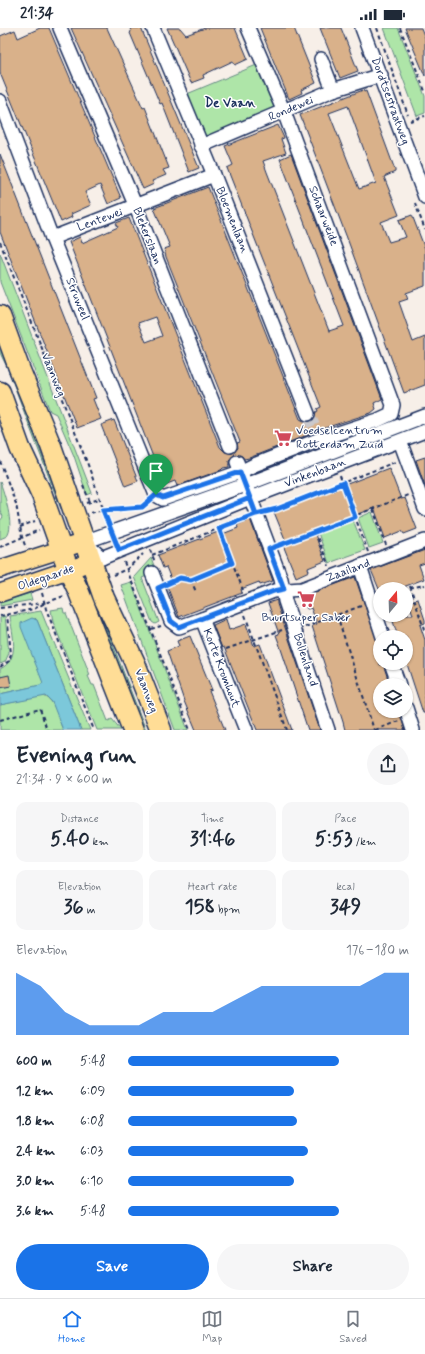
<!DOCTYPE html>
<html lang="en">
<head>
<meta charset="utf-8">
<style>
	:root { --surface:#fff; --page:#f6f6f7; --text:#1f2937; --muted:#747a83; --line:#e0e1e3; --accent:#1a73e8 }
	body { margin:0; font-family:Mynerve,sans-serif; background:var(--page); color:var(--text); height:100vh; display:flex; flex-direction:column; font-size:15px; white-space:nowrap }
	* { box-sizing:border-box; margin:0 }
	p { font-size:13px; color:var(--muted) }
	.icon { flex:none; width:22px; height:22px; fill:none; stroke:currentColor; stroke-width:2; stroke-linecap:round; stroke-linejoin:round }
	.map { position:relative; height:702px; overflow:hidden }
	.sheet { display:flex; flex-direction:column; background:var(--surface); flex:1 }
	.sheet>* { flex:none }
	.needle { width:26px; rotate:19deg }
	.tools { position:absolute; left:373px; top:554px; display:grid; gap:8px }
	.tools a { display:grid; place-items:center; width:40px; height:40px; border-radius:50%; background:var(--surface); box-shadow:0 1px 3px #0004; font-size:20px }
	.pin { position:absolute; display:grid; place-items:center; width:34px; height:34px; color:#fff; margin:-41px -17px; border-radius:50% 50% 50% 0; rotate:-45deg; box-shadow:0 0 4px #0007 }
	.pin .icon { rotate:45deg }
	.round { display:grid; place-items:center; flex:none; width:42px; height:42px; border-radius:21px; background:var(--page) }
	.summary { display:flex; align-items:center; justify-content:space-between; height:68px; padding:0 16px }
	h1 { font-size:22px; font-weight:700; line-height:30px }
	.figures { display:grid; grid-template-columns:repeat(3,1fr); gap:6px; height:68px; padding:4px 16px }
	.figures div { display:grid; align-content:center; border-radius:10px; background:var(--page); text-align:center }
	.figures b { font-size:20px; font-weight:700 }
	.figures small { font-size:11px; font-weight:400 }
	.figures p { font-size:11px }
	.chart { height:112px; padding:8px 16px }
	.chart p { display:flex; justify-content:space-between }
	.chart svg { width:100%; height:72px; margin-top:4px; fill:var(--accent); opacity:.7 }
	.action { display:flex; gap:8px; margin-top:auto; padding:8px 16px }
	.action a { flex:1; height:46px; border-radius:24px; background:var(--accent); color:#fff; font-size:16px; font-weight:700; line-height:46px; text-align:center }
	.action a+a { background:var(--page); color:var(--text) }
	ul { padding:0 16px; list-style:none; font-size:13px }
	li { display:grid; grid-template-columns:64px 48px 1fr; align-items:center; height:30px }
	li i { height:10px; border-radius:5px; background:var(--accent) }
	.status { display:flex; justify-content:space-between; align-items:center; height:28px; padding:0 20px; background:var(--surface); direction:ltr }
	.status svg { height:11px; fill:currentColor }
	.tabs { display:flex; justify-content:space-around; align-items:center; height:56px; border-top:1px solid var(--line); background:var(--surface); font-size:11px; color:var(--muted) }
	.tabs a { display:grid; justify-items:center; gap:2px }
	.tabs .on { color:var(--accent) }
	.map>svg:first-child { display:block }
</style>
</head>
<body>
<div class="status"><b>21:34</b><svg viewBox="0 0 49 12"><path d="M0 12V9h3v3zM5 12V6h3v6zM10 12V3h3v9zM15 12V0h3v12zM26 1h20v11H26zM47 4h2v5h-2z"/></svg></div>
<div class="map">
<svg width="425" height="702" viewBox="0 0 425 702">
	<rect width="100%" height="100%" fill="#f7efe8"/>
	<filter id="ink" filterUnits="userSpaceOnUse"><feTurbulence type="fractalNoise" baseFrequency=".025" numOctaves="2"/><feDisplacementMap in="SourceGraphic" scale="8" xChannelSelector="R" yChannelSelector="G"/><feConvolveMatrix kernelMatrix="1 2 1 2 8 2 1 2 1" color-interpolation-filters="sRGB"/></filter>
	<g filter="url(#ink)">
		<g fill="#aee5a8" stroke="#648a83">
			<polygon points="384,0 398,0 425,68 425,85 417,88"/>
			<polygon points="259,36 279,83 206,113 187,66"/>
			<polygon points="0,225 92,465 87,467 74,428 56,386 50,383 0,254"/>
			<polygon points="0,315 48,444 66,479 61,481 7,339 0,325"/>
			<path d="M0,454C4,464 15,499 7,508L0,511V493L3,489L0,482Z"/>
			<polygon points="372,484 383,515 369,520 358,490"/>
			<polygon points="353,492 365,522 329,535 318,505"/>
			<polygon points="151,530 155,540 149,547 142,550 159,594 155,596 152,594 134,549"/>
			<polygon points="131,554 188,702 175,702 121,557"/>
			<polygon points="30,565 32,572 0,578 0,574"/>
			<polygon points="94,568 142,692 146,702 140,702 89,571"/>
			<polygon points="63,580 64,585 66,585 90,647 88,648 92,657 94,657 108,693 112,691 121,702 97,702 53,594 51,582"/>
			<path d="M41,583L90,702H81L37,592L35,590L43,655L41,657L0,666V641C21,631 12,606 10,588Z"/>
			<polygon points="5,588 9,625 5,634 0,636 0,590"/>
			<path d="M42,668C55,669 58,691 63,702H0V677Z"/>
		</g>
		<polygon fill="#7bc8da" stroke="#558ba8" points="32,590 37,592 81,702 63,702 52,674 46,668 0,677 0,666 40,657 43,655 21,599 21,595"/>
		<g fill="#d9b18a" stroke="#1b2f5e" fill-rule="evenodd">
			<polygon points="40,0 49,0 121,170 108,176 100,157 85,164 91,177 71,186 72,189 61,194 0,45 0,8 15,2 18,10"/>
			<polygon points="71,0 107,0 143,80 145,79 169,140 163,142 166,147 152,153 154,156 143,161"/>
			<polygon points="130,0 141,0 199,140 189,144 162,75 160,76 130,5 131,4"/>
			<polygon points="167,0 180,0 186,7 205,0 235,0 248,31 235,37 233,33 203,47 204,50 191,55"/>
			<polygon points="260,0 294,0 316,55 301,62 302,65 289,71"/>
			<polygon points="320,0 341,0 358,43 340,50"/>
			<polygon points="405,0 421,0 425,10 425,48"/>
			<path d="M363,62L364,64L366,63L395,142V144L384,149L399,187L381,194L389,214L406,209L399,192L412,187L425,221V258L406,265L408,271L399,274L413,314L425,309V357L404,365L347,210L300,87ZM348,78L376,155L359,161L329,85Z"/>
			<path d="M278,97L284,110L281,111L286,125L263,133L267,144L329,303L344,298L280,131L291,126L382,371L374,375L376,381L371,385L325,400L249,430L244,431L242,428L235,426L229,432V439L223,440L221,442L177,458L175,453L164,457L69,214L80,209L82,215L118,199L116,195L129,190L220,419L225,424L233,425L238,420L237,415L240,414L166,229L164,221L170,219L154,180L208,159L300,391L306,394L311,393L314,391L316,384L318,383L317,381L321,379L227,140L233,137L225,118ZM155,289L162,308L146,314L138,295Z"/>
			<polygon points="0,126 96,370 93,371 101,391 77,400 0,204"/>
			<polygon points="114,392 138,453 125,458 101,397"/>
			<polygon points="425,429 425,458 416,432"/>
			<polygon points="389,440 401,471 405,470 417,501 404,506 402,503 385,510 374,480 314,504 325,533 308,540 309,543 296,549 283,517 287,516 274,484"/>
			<polygon points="250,491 273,553 260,557 259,554 241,561 242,565 179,589 167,558 173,556 166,539 163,540 158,527 218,504 220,507 238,500 237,497"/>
			<polygon points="425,522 425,535 419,537 424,551 398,561 379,561 371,542"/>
			<polygon points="355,549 380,621 380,637 383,636 390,657 380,657 380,683 399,683 405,702 345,702 343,694 312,598 317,596 311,580 307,581 302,569"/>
			<polygon points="418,571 425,592 425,595 420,597 425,612 425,685 423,685 406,633 406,609 398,609 391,587 413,587 409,574"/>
			<polygon points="277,572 277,576 320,702 308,702 279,615 276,607 279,606 268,575"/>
			<polygon points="226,591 229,602 246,596 254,618 260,616 292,702 257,702 224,619 222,620 213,597"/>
			<polygon points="190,608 212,662 209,663 225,702 196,702 184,673 167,623 179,618 177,613"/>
			<polygon points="9,647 11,658 0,660 0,649"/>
		</g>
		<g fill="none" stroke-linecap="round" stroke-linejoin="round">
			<polyline stroke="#cbc9cc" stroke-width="13" stroke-dasharray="13 6" stroke-linecap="butt" points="308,386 316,403"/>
			<g stroke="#1b2f5e" stroke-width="16">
				<g id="minor">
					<polyline points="60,0 136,179 230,418"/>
					<polyline points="153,0 214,147 308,386"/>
					<polyline points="362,0 425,169"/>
					<polyline points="321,31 333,62"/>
					<polyline points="0,73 52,210 156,467 163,471 240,444 254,437 320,411 378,392 391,386 393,377 284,84 248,0"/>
					<polyline points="201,118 333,62 381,47"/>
					<polyline points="52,210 214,147"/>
					<polyline points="400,413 425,481"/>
					<polyline points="237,434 281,551 285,573 328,702"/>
					<polyline points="102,530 84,514 245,457 425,388"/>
					<polyline points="94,533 250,470 425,403"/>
					<polyline points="360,538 383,609"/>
					<polyline points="152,545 171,593 179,599 202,591 246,702"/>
					<polyline points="202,591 274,563 302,561 425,513"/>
					<polyline points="391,635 399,657"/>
					<polyline points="406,680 413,702"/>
				</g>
			</g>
			<g stroke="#1b2f5e" stroke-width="20">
				<g id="major">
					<polyline points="0,541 84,514"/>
					<polyline points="0,565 91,534"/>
				</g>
			</g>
			<g stroke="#1b2f5e" stroke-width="23">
				<g id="highway">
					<polyline points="0,288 19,340 51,418 104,570 134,633 161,702"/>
					<polyline points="0,364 20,420 42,467 69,543 78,562 133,702"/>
				</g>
			</g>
			<g stroke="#1b2f5e" stroke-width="2" stroke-dasharray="4 3" stroke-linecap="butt">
				<polyline points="377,0 408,87"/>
				<polyline points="400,0 425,63"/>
				<polyline points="410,93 425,88"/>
				<polyline points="415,175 425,202"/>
				<polyline points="0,214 88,437 108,494"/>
				<polyline points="0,433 16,476 22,509 26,520"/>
				<polyline points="340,448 368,524"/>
				<polyline points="83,457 90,474"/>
				<polyline points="87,475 99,471"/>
				<polyline points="373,481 386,517"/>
				<polyline points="267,483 277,481 395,434"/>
				<path d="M91,485C108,479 135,485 148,474"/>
				<polyline points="20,499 35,493"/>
				<polyline points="219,500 243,562"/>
				<polyline points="315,504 329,538"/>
				<polyline points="280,517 408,467"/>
				<polyline points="0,519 39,502"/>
				<polyline points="150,522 155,534"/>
				<polyline points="152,527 245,490"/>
				<polyline points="124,534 190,702"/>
				<polyline points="113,547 127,541 143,526"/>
				<polyline points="191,552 196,564"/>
				<polyline points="168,556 180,551 191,552 232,535"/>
				<polyline points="410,558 425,604"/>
				<polyline points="403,561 425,557"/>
				<polyline points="42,565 46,581 94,702"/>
				<polyline points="0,580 44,575"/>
				<polyline points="245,587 287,702"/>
				<polyline points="337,587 374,702"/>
				<polyline points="0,588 34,581 45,575 64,568"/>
				<polyline points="305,599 361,578"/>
				<polyline points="151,601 161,598"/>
				<polyline points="226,621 282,602"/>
				<polyline points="0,639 9,633 11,626 7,586"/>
				<polyline points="0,692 40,681 47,702"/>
				<polyline points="375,702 399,693"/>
			</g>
			<use href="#minor" stroke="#fff" stroke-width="13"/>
			<use href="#major" stroke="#ffdd96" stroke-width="17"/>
			<use href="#highway" stroke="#ffdd96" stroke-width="20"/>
		</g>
	</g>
	<g fill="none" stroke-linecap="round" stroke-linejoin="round" filter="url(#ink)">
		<g stroke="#fff" stroke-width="8">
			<polyline id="route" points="156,467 163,470 240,444 256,486 219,500 232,535 191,552 180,550 158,560 171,593 179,599 274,563 284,561 269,521 355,489 343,455 277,481 256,486 250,470 119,522 103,482 142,479 156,467"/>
		</g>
		<use href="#route" stroke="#1a73e8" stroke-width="5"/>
	</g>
	<defs>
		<g id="supermarket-bare" transform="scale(1.38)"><path d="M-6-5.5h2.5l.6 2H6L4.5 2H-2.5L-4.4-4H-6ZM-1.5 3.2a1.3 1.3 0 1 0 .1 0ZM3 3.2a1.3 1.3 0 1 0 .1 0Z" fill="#d1495b" stroke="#fff" stroke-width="2.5" paint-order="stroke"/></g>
	</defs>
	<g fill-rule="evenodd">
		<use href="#supermarket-bare" x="283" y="410"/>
		<use href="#supermarket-bare" x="306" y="571"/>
	</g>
	<g text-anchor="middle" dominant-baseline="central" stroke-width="3" stroke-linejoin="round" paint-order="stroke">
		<g font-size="12" fill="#1b2f5e" stroke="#fff">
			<text transform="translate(390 73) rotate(70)">Dordtsestraatweg</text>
			<text transform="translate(291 81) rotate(-23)">Rondewei</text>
			<text transform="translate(323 188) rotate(69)">Schaarweide</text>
			<text transform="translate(100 192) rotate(-20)">Lentewei</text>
			<text transform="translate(232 192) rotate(68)">Bloemenlaan</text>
			<text transform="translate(147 208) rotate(68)">Blekerslaan</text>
			<text transform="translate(77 271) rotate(68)">Struweel</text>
			<text transform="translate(53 347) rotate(68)">Vaanweg</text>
			<text transform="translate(315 445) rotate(-21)">Vinkenbaan</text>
			<text transform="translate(348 543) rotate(-21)">Zaailand</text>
			<text transform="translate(46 550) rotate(-19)">Oldegaarde</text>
			<text transform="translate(305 632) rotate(72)">Bollenland</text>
			<text transform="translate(221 640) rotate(69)">Korte Kromhout</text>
			<text transform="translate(146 663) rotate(69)">Vaanweg</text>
		</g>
		<g font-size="12" fill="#1b2f5e" stroke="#fff" text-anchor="start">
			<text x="296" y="403">Voedselcentrum<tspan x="296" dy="14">Rotterdam Zuid</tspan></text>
			<text x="306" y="590" text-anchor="middle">Buurtsuper Saber</text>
		</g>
		<g font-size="13" font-weight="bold" fill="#1b2f5e" stroke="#fff">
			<text x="230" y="75">De Vaan</text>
		</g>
	</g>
</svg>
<div class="tools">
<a><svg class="needle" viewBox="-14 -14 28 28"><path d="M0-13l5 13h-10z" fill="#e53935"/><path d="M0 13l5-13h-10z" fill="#747a83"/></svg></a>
<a><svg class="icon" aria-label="locate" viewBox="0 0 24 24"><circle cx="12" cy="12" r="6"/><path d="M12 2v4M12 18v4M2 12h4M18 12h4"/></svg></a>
<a><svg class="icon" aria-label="layers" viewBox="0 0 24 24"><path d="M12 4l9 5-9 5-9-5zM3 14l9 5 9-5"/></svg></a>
</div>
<div class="pin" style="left:156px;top:467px;background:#1e9e55"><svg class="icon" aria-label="arrive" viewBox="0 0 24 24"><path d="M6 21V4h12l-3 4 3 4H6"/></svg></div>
</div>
<section class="sheet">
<div class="summary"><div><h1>Evening run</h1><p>21:34 · 9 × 600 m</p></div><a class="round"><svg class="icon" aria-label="share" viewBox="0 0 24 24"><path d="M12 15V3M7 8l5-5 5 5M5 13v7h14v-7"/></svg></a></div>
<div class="figures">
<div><p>Distance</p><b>5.40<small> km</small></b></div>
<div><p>Time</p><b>31:46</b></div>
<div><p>Pace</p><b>5:53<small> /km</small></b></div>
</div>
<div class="figures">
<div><p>Elevation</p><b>36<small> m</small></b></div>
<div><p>Heart rate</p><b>158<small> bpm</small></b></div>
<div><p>kcal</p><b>349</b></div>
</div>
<div class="chart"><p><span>Elevation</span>176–180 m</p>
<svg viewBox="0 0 160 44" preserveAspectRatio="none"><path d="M0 44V6L10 14L20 30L30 38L40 38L50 38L60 30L70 30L80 30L90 22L100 14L110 14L120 14L130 14L140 14L150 6L160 6V44z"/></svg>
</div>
<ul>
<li><b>600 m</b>5:48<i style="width:75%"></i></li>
<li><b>1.2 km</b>6:09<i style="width:59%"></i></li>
<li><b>1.8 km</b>6:08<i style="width:60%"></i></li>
<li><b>2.4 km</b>6:03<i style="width:64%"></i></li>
<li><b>3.0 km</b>6:10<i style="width:59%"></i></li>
<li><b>3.6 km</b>5:48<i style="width:75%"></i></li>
</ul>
<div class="action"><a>Save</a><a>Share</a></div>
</section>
<nav class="tabs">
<a class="on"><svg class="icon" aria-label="home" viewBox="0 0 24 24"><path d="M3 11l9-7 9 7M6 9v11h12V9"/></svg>Home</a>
<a><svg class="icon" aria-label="map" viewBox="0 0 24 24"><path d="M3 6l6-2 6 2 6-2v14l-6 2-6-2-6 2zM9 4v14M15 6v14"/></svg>Map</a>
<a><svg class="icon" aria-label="saved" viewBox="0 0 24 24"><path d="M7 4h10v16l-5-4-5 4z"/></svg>Saved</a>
</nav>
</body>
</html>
